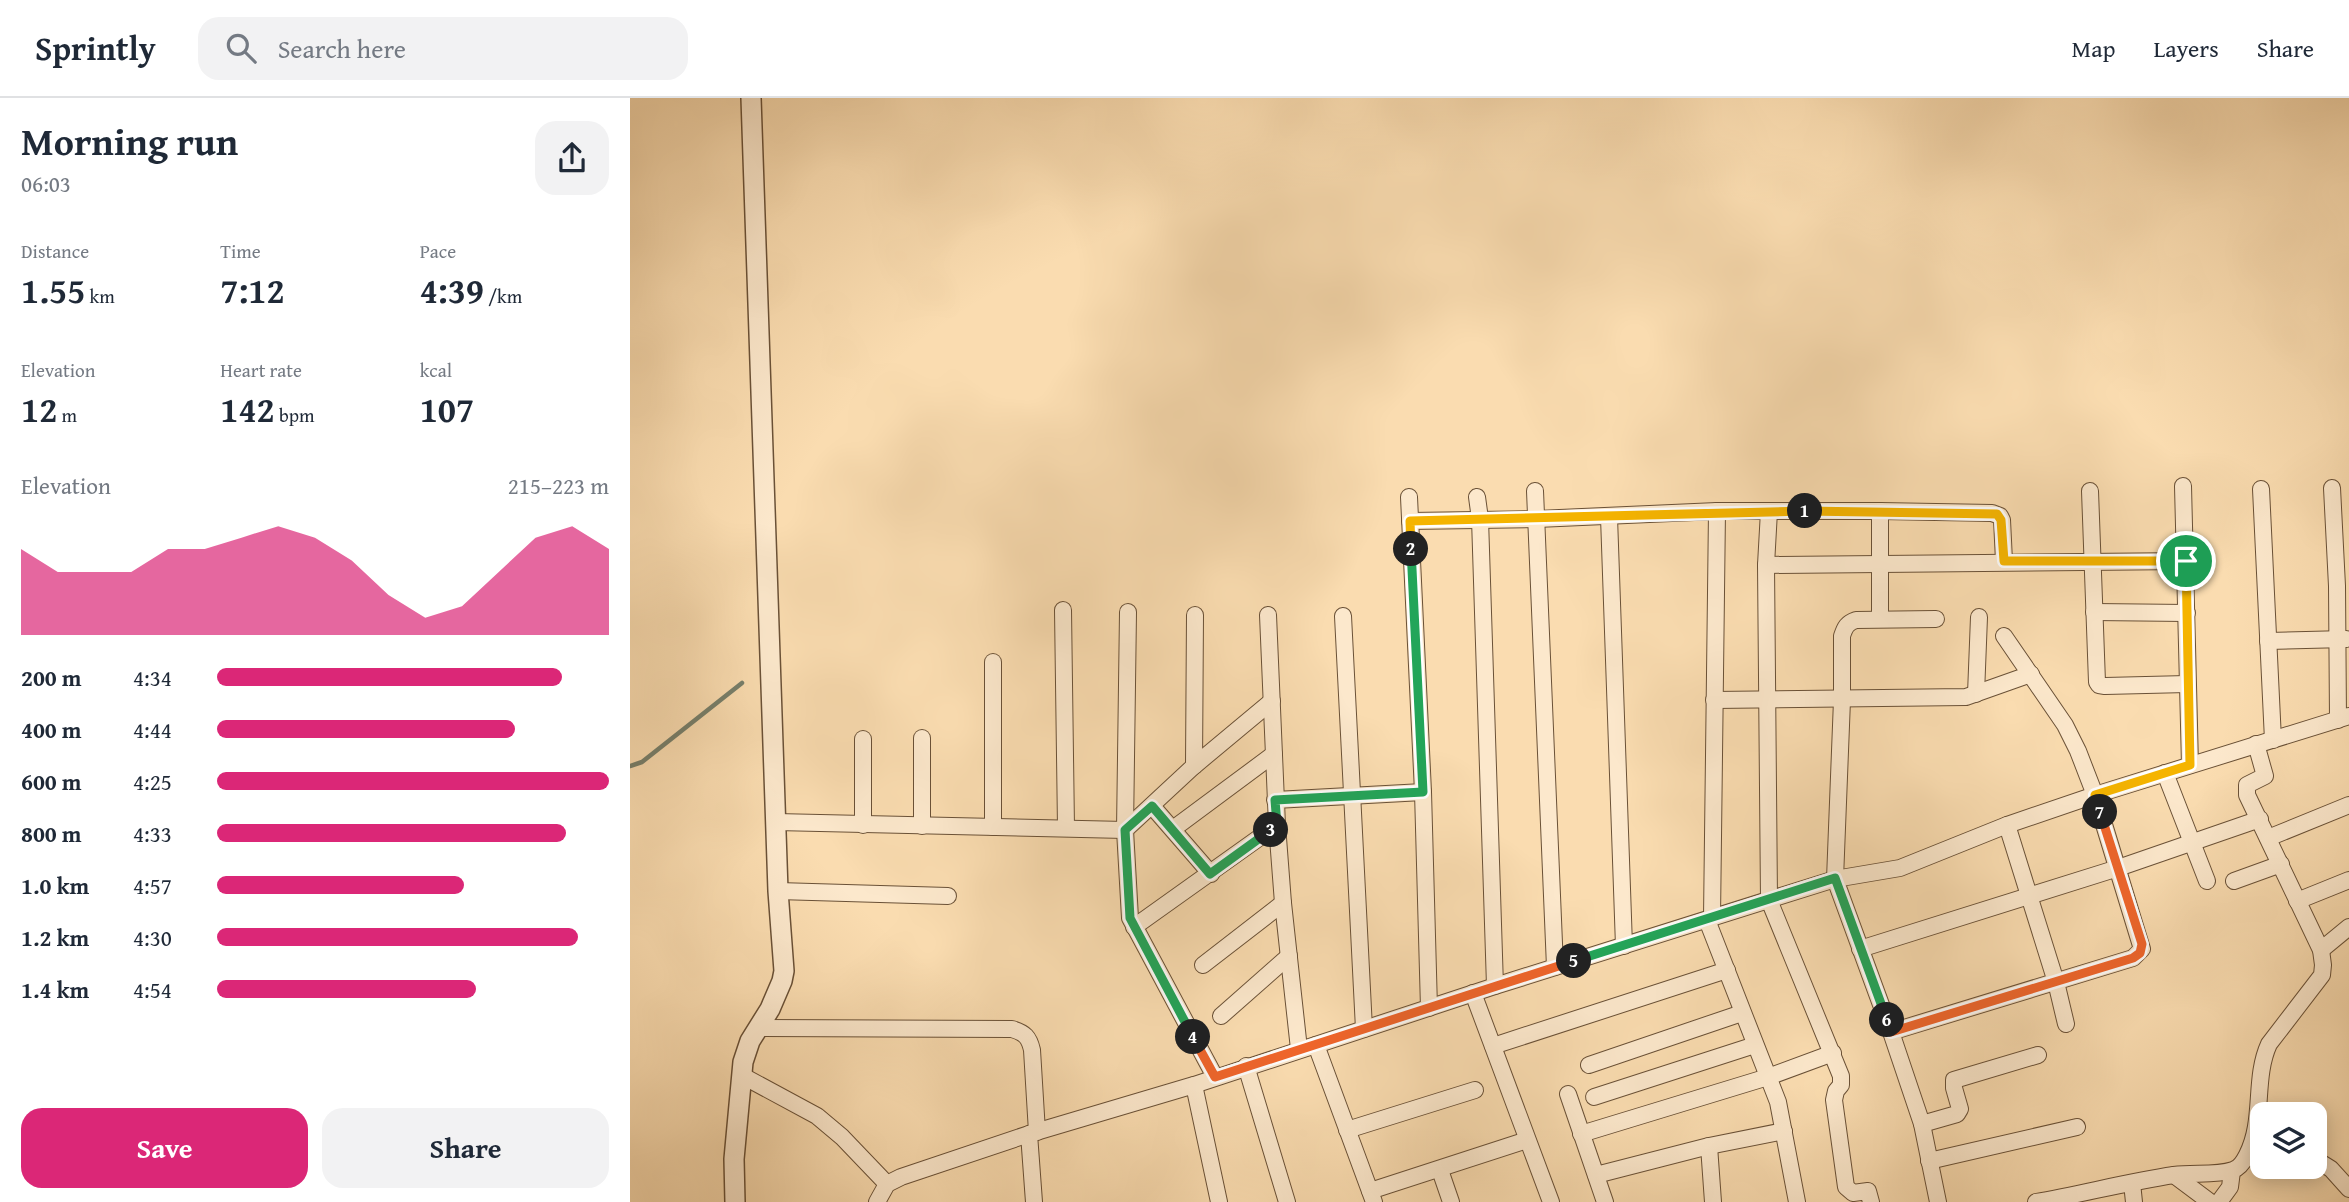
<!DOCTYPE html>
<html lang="en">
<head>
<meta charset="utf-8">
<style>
	:root { --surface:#fff; --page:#f2f2f3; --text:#1f2937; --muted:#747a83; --line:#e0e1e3; --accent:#db2777 }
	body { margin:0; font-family:"Gentium Book Plus",serif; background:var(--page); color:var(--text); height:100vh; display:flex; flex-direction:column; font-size:26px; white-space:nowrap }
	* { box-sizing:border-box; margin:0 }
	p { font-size:23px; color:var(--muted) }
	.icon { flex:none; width:38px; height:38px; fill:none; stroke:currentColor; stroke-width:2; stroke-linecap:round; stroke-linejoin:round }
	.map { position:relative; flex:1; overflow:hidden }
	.details { display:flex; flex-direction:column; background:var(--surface); width:630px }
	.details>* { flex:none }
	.fabs { position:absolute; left:1620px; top:1004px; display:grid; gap:14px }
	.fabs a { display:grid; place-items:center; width:77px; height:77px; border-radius:14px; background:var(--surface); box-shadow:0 4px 18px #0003; font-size:35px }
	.pin { position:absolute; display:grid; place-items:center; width:60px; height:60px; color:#fff; margin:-30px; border:4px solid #fff; border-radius:50%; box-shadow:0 2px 7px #0007 }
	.km { position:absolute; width:35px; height:35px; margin:-18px; border-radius:50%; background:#222; color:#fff; font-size:19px; line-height:35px; text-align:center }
	.round { display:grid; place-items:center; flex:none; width:74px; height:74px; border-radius:21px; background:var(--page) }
	.summary { display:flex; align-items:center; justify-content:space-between; height:119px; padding:0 21px }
	h1 { font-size:38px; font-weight:800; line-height:52px }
	.stats { display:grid; grid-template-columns:repeat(3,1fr); gap:10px; height:119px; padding:7px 21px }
	.stats div { display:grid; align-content:center }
	.stats b { font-size:35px; font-weight:800 }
	.stats small { font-size:19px; font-weight:400 }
	.stats p { font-size:19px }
	.chart { height:196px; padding:14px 21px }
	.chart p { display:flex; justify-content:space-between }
	.chart svg { width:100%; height:126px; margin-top:7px; fill:var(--accent); opacity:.7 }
	.primary-button { display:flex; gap:14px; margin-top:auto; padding:14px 21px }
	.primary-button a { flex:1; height:80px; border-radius:21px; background:var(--accent); color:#fff; font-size:28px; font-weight:800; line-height:80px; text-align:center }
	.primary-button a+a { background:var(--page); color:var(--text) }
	ul { padding:0 21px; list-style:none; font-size:23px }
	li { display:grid; grid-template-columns:112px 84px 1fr; align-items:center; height:52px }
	li i { height:18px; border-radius:9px; background:var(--accent) }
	header { display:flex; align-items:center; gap:42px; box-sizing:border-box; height:98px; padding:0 35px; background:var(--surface); border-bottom:2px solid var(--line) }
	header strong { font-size:33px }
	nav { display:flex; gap:38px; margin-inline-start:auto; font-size:24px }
	.search { width:490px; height:63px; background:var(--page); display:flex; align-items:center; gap:18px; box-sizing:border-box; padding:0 24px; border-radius:21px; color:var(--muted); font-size:26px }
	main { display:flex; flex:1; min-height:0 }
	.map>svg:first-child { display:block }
</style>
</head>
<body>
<header>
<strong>Sprintly</strong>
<div class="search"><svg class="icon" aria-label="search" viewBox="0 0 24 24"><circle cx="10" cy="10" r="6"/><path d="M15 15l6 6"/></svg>Search here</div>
<nav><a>Map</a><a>Layers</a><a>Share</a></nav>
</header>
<main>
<section class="details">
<div class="summary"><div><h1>Morning run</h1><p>06:03</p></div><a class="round"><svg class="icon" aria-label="share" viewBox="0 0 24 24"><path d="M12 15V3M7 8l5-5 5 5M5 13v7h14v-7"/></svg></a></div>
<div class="stats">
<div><p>Distance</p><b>1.55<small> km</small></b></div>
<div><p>Time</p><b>7:12</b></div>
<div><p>Pace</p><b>4:39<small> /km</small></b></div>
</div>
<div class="stats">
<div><p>Elevation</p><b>12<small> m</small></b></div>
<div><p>Heart rate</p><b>142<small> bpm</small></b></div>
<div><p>kcal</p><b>107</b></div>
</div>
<div class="chart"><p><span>Elevation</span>215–223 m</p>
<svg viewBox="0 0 160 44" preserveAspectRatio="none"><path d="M0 44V14L10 22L20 22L30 22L40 14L50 14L60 10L70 6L80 10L90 18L100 30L110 38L120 34L130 22L140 10L150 6L160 14V44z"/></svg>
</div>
<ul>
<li><b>200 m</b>4:34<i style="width:88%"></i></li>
<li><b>400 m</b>4:44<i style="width:76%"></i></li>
<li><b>600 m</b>4:25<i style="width:100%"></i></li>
<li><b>800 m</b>4:33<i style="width:89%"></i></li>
<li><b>1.0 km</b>4:57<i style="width:63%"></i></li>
<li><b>1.2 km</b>4:30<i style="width:92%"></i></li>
<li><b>1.4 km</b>4:54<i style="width:66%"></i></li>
</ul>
<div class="primary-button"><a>Save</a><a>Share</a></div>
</section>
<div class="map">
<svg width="1719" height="1104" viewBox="0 0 1719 1104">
	<rect width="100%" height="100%" fill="#fadcb0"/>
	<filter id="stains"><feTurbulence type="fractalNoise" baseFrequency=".00286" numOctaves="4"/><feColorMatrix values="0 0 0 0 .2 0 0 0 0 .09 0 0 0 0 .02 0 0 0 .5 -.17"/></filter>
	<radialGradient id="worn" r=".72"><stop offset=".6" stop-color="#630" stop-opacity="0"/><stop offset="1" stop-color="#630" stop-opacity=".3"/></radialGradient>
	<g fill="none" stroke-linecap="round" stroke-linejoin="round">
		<polyline stroke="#767f6b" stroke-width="4.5" points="0,668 12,664 112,585"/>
		<g stroke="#6a5137" stroke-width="18">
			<g id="minor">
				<polyline points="1553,388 1560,667"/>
				<polyline points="1702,390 1707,488 1708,622"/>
				<polyline points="1631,391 1643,642"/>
				<polyline points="905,393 925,869"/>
				<polyline points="1460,393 1467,584 1469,587 1475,588 1557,586"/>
				<polyline points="779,399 793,694 799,910"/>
				<polyline points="847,399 850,421 865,888"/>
				<polyline points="1139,413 1136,467 1139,802 1211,978 1211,987 1206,993 1204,1002 1216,1089 1223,1095 1238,1093 1241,1104"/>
				<polyline points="1250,413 1250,521"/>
				<polyline points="979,419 994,848"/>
				<polyline points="780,423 907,421 1087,413 1250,413 1362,415 1370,418 1372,422 1374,463"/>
				<polyline points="1136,467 1556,463"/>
				<polyline points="433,512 436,730"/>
				<polyline points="498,514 495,732 500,820 585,979"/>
				<polyline points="1464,514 1557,515"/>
				<polyline points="638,517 647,727 653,805 669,951"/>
				<polyline points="713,518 734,931"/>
				<path d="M1306,521L1226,522C1217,525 1215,529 1212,538V602L1205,781L1261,934L1292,1026L1308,1104"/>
				<polyline points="1638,543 1716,541"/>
				<polyline points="1346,596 1349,519"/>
				<polyline points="1084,602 1336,599 1401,576"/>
				<polyline points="292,640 292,728"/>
				<polyline points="233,641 233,727"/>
				<polyline points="564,668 565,517"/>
				<polyline points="1535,675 1577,783"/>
				<polyline points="645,702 793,694"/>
				<polyline points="522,708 581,776"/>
				<polyline points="146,724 495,732 564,668 642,603"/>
				<polyline points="1377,727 1426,884 1436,926"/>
				<polyline points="363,729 363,564"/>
				<polyline points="543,731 644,656"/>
				<polyline points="1638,740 1719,707"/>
				<polyline points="1604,783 1651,766"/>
				<polyline points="148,793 318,798"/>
				<polyline points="1667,803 1719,782"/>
				<polyline points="1082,820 1087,413"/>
				<polyline points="1077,822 1148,1004 1167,1104"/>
				<polyline points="504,829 647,727"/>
				<polyline points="1230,851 1488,770 1630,721"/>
				<polyline points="1691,852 1719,829"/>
				<polyline points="573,867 653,805"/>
				<polyline points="843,895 921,1104"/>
				<polyline points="591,918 659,858"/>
				<path d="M129,930L382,931C395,935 399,939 402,952L407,1034"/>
				<polyline points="1261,934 1503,860 1512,851 1465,697 1448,653 1435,627 1374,538"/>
				<polyline points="686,947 744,1104"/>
				<polyline points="863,948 1097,872"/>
				<polyline points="959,967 1112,915"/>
				<polyline points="616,968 657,1104"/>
				<polyline points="111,977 187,1018 212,1039 257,1086"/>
				<polyline points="564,987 589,1104"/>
				<polyline points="938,996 975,1104"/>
				<polyline points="964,999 1125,947"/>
				<polyline points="1292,1026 1327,1016 1330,1011 1324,990 1324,982 1408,957"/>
				<polyline points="717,1032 845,992"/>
				<polyline points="399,1036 404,1104"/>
				<polyline points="951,1036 1138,979 1203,955"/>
				<polyline points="1079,1048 1083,1104"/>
				<polyline points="1685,1061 1701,1071 1719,1091"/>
				<polyline points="1299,1063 1447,1029"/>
				<polyline points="810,1072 821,1104"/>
				<polyline points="966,1077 1079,1048 1154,1033"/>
				<polyline points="1544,1077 1580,1104"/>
				<polyline points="1502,1085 1504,1104"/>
				<polyline points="740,1093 897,1042"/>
				<polyline points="247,1104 257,1086 271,1079 399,1036 564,987 865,888 1205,781 1270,770 1377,727 1465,697 1719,618"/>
				<path d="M1406,1104C1452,1096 1497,1084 1544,1077C1562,1074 1585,1078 1603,1072C1610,1070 1614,1063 1617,1057C1635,1022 1623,981 1639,946L1692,877L1693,867L1691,852L1617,697V687L1635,678L1626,646"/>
				<polyline points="1589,1104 1600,1089 1602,1073"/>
			</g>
		</g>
		<g stroke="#6a5137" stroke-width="22">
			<polyline id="tertiary" points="105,1104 104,1061 113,964 120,943 140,911 152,883 154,873 148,793 121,0"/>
		</g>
		<use href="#minor" stroke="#fce8cc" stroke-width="16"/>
		<use href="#tertiary" stroke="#fce8cc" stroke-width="19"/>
	</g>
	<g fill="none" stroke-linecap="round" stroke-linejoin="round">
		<g stroke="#fff" stroke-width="14">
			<polyline id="split-1" points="1175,413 1367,416 1371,422 1374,463 1556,463"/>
		</g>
		<g stroke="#fff" stroke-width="14">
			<polyline id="split-2" points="781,451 780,423 1175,413"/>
		</g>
		<g stroke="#fff" stroke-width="14">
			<polyline id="split-3" points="641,732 647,727 645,702 793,694 781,451"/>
		</g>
		<g stroke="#fff" stroke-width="14">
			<polyline id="split-4" points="563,939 500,820 495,732 522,708 580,776 641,732"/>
		</g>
		<g stroke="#fff" stroke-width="14">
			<polyline id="split-5" points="563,939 585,979 944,863"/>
		</g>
		<g stroke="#fff" stroke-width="14">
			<polyline id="split-6" points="944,863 1205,780 1257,922"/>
		</g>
		<g stroke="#fff" stroke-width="14">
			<polyline id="split-7" points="1257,922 1261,934 1503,860 1510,855 1512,846 1470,714"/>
		</g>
		<g stroke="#fff" stroke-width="14">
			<polyline id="split-8" points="1470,714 1465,697 1560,667 1556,463"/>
		</g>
		<use href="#split-1" stroke="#f5b400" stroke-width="9"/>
		<use href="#split-2" stroke="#f5b400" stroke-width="9"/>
		<use href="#split-3" stroke="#22a559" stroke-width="9"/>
		<use href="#split-4" stroke="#22a559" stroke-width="9"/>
		<use href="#split-5" stroke="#f0652b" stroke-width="9"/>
		<use href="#split-6" stroke="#22a559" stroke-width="9"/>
		<use href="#split-7" stroke="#f0652b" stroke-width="9"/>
		<use href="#split-8" stroke="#f5b400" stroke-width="9"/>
	</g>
	<rect width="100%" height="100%" filter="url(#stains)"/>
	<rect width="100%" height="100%" fill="url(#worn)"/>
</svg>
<div class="fabs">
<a><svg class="icon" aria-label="layers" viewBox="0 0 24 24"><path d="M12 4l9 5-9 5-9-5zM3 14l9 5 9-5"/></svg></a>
</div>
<div class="pin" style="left:1556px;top:463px;background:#1e9e55"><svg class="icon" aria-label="arrive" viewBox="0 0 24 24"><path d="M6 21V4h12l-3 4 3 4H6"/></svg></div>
<b class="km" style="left:1175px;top:413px">1</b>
<b class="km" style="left:781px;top:451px">2</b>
<b class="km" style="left:641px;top:732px">3</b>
<b class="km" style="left:563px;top:939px">4</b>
<b class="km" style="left:944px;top:863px">5</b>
<b class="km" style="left:1257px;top:922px">6</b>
<b class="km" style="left:1470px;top:714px">7</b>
</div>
</main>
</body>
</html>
